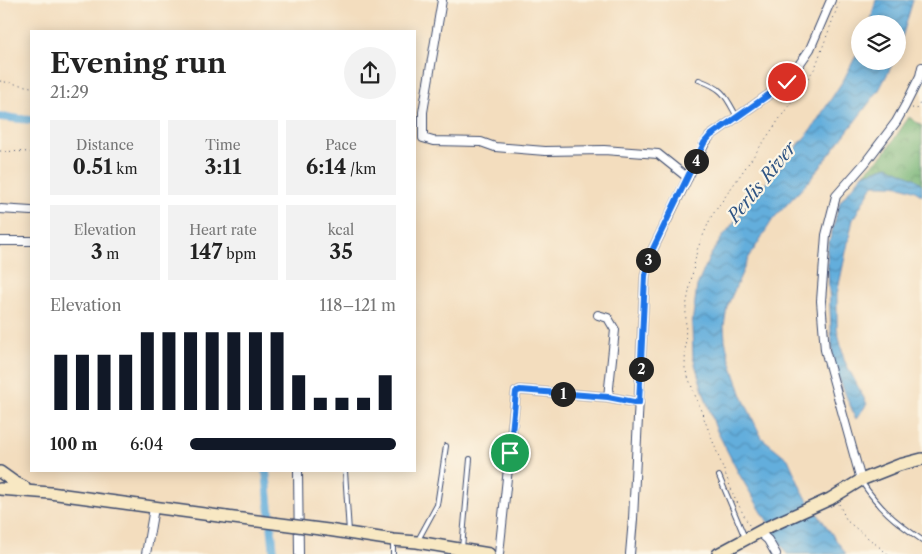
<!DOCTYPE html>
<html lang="en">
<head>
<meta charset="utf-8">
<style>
	:root { --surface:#fff; --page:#f2f2f2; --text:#222; --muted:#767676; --accent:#111827 }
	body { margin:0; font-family:"Libre Caslon Text",serif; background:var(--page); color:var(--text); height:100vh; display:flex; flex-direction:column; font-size:19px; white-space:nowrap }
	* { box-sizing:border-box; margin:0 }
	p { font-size:16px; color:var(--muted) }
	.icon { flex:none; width:28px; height:28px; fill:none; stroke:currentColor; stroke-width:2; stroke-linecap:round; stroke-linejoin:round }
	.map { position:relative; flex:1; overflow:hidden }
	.drawer { position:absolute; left:30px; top:30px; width:386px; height:442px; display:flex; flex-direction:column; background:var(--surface); border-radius:0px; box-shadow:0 2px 12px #0003 }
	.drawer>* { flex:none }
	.buttons { position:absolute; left:851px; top:15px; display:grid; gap:10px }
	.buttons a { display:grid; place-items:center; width:55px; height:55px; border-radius:50%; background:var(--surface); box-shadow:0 2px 12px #0003; font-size:25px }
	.pin { position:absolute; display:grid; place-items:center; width:42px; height:42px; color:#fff; margin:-21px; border:2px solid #fff; border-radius:50%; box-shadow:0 1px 5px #0007 }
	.km { position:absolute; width:25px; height:25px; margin:-12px; border-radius:50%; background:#222; color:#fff; font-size:14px; line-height:25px; text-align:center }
	.round { display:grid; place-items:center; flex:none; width:52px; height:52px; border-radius:26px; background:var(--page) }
	.overview { display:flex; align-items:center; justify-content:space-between; height:85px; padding:0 20px }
	h1 { font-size:28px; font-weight:800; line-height:38px }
	.stats { display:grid; grid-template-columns:repeat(3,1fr); gap:8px; height:85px; padding:5px 20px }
	.stats div { display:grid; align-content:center; border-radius:0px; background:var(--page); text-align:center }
	.stats b { font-size:21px; font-weight:800 }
	.stats small { font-size:14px; font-weight:400 }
	.stats p { font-size:14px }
	.chart { height:140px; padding:10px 20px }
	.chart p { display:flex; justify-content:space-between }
	.chart svg { width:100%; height:90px; margin-top:5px; stroke:var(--accent); stroke-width:6 }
	ul { padding:0 20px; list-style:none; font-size:16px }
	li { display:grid; grid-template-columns:80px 60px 1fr; align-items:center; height:38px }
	li i { height:12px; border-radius:6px; background:var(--accent) }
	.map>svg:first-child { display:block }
</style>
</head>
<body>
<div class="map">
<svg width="922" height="554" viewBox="0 0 922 554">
	<defs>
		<pattern id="forest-crowns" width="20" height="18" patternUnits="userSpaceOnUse" patternTransform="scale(1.25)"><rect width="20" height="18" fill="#74b374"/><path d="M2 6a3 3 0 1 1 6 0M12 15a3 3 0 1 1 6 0" fill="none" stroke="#5e9262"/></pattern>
		<pattern id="water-waves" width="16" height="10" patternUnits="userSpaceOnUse" patternTransform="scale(1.25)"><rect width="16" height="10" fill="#63aedc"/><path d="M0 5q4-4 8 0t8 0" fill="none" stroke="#518eb6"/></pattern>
	</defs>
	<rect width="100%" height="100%" fill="#fcf5e5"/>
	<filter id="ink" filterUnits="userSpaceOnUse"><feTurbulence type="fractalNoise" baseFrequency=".02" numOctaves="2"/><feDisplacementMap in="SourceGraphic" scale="10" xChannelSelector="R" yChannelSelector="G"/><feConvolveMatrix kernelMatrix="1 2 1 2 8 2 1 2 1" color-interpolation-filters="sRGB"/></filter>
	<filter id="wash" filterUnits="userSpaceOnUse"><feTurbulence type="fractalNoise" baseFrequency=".0096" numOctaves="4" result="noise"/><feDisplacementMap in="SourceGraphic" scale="20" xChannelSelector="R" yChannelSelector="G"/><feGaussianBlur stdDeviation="1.12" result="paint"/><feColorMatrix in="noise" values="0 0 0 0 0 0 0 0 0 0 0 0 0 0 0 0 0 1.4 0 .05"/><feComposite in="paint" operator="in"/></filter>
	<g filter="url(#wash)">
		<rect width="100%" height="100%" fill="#f3ddbe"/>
		<polygon fill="url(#forest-crowns)" stroke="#487169" points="909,117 922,126 922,185 916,179 888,166 863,174 884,154"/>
		<g fill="url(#water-waves)" stroke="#3f6e9d">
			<polygon points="876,0 913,0 898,51 898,24 870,24"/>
			<polygon points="860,48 860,61 894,61 879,90 809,181 773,219 748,259 727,307 724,326 725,340 729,357 742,396 757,428 762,438 788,459 803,493 846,554 787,554 739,474 716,429 703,391 693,357 692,324 697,286 710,256 721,239 747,205 811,130 844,79"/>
			<path d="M888,166L916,179L922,185V196C909,184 890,185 873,185L853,219L837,294V328L844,360L867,404L856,419L833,365L827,250L840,202L863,174Z"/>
		</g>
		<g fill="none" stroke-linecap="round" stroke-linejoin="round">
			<g stroke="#63aedc" stroke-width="8">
				<polyline points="0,117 31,120"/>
				<polyline points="266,471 274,554"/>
			</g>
		</g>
	</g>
	<g filter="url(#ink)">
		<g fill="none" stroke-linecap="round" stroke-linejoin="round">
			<g stroke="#3b496c" stroke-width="6">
				<g id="service">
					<path d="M699,80C724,89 725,95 737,117"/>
					<polyline points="345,471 349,532"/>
					<polyline points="719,476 745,538"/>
					<path d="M861,481C880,509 894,521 922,540"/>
					<polyline points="418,540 437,505 446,446"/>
					<polyline points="462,548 470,459"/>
					<polyline points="393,554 393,541"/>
				</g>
			</g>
			<g stroke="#3b496c" stroke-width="10">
				<g id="minor">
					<polyline points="442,0 423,112 423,138 433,141 481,142 495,147 545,151 604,150 658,154 688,178"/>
					<polyline points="0,209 31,211"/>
					<polyline points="0,241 31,241"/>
					<polyline points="598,315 608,318 615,330 608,397"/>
					<polyline points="298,471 299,554"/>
					<polyline points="861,480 825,350 821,301 826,235 836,196 865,163 896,122 905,106 920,76 922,67"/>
					<polyline points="759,532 768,540 776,554"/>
					<polyline points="146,554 154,508"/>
					<polyline points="499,554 516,392 520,390 608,397 639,403"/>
					<polyline points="630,554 633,519 645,276 649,257 705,143 710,136 787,82 810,49 831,0"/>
				</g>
			</g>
			<g stroke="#3b496c" stroke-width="14">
				<g id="secondary">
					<polyline points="0,472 14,482 24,487"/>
					<polyline points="0,489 50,493 226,517"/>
					<polyline points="328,530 393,540 417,542 489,554"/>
					<polyline points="718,554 768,527 830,499 861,480 899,465 922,459"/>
				</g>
			</g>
			<g stroke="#3b496c" stroke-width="1" stroke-dasharray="1 4" stroke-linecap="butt">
				<polyline points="0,81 31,87"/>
				<polyline points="912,108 917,109 922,99"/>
				<polyline points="0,151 31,152"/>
				<polyline points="735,499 685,369 686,307 697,250 711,217 815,68 840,0"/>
				<polyline points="737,502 749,525"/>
				<polyline points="839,504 847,521 888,554"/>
			</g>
			<use href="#service" stroke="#fff" stroke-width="4"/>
			<use href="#minor" stroke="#fff" stroke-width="8"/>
			<use href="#secondary" stroke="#f8e8c3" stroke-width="11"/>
			<g stroke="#3b496c" stroke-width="14" stroke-linecap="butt">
				<polyline id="secondary-bridge" points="226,517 328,530"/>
			</g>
			<use href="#secondary-bridge" stroke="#f8e8c3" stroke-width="11"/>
		</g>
	</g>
	<g fill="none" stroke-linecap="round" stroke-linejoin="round" filter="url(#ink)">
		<g stroke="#fff" stroke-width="10">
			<polyline id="route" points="510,453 516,392 520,390 608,397 639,403 645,276 649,257 704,143 710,136 787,82"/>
		</g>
		<use href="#route" stroke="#1a73e8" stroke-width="6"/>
	</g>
	<g text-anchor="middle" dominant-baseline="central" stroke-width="4.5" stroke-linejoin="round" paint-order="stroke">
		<g font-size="18" font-style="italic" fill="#315584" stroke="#fcf5e5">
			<text transform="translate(762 182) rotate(-51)">Perlis River</text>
		</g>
	</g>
</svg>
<div class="buttons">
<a><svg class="icon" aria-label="layers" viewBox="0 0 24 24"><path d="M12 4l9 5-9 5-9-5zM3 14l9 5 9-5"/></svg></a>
</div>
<div class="pin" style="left:510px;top:453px;background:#1e9e55"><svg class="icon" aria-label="arrive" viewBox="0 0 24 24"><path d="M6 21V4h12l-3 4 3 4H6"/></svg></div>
<div class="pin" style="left:787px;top:82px;background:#d93025"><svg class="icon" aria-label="check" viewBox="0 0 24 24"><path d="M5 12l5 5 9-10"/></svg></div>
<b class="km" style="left:563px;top:394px">1</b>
<b class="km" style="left:641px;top:369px">2</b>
<b class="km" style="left:648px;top:260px">3</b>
<b class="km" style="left:696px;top:161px">4</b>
<section class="drawer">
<div class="overview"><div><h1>Evening run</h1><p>21:29</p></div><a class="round"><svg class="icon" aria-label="share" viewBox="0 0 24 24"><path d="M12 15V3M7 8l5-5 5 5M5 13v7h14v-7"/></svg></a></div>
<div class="stats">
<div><p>Distance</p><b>0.51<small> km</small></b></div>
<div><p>Time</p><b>3:11</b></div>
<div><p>Pace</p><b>6:14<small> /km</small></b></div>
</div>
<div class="stats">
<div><p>Elevation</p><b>3<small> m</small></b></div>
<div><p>Heart rate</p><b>147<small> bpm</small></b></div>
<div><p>kcal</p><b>35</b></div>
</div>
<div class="chart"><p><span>Elevation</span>118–121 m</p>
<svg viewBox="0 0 160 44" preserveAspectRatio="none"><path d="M5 44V17M15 44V17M25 44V17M35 44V17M45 44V6M55 44V6M65 44V6M75 44V6M85 44V6M95 44V6M105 44V6M115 44V27M125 44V38M135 44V38M145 44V38M155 44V27"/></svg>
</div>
<ul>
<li><b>100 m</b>6:04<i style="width:100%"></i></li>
</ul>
</section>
</div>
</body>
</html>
